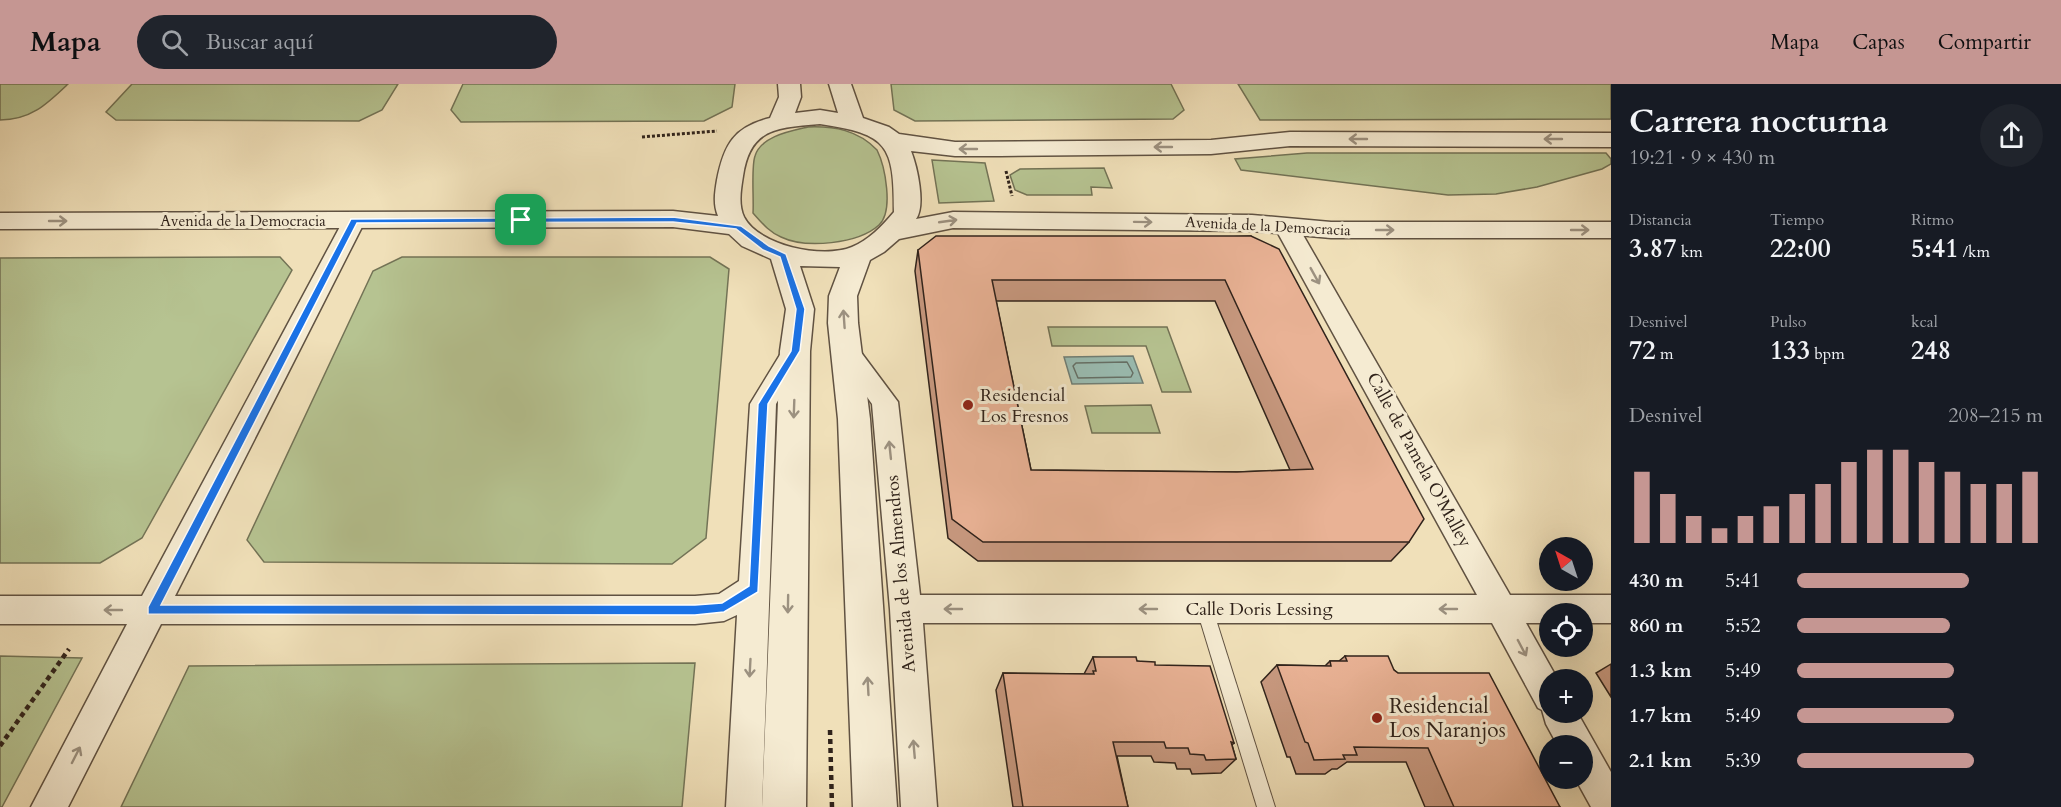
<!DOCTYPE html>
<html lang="es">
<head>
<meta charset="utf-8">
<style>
	:root { --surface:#171b24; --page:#20242c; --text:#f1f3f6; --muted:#9ea1a6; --accent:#c59692 }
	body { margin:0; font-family:Cardo,serif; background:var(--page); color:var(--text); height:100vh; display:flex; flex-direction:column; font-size:22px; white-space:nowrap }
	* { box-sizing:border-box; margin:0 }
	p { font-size:20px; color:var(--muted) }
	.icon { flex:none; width:33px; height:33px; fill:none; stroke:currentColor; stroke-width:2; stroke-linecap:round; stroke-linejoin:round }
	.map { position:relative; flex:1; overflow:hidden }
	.sheet { display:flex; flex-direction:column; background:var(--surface); width:450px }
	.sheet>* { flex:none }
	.needle { width:39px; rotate:321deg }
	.buttons { position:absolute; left:1539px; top:453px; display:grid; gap:12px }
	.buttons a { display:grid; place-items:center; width:54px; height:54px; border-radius:50%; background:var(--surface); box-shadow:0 6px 24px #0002; font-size:30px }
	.pin { position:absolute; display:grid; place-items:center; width:51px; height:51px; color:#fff; margin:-26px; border-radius:12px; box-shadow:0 3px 9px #0006 }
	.round { display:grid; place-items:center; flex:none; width:63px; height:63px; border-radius:32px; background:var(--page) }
	.summary { display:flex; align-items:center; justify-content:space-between; height:102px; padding:0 18px }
	h1 { font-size:33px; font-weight:700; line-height:45px }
	.stats { display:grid; grid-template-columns:repeat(3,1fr); gap:9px; height:102px; padding:6px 18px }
	.stats div { display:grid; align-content:center }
	.stats b { font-size:26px; font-weight:700 }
	.stats small { font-size:16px; font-weight:400 }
	.stats p { font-size:16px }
	.chart { height:168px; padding:12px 18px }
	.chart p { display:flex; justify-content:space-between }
	.chart svg { width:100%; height:108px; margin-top:6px; stroke:var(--accent); stroke-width:6 }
	ul { padding:0 18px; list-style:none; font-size:20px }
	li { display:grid; grid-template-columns:96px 72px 1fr; align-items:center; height:45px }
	li i { height:15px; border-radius:8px; background:var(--accent) }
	header { display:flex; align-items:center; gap:36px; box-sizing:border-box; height:84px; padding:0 30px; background:var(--accent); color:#111 }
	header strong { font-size:28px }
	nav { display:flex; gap:33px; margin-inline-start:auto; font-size:21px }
	.search { width:420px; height:54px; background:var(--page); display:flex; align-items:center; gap:15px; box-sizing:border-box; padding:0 21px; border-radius:33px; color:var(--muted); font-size:22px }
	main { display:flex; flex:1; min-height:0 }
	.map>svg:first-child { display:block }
</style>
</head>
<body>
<header>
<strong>Mapa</strong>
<div class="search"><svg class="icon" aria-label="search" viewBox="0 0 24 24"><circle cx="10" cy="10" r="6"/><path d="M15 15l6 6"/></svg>Buscar aquí</div>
<nav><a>Mapa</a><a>Capas</a><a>Compartir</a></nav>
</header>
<main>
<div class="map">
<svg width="1611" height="723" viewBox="0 0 1611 723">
	<rect width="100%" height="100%" fill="#f0e0b9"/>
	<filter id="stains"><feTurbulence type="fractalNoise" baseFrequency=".00333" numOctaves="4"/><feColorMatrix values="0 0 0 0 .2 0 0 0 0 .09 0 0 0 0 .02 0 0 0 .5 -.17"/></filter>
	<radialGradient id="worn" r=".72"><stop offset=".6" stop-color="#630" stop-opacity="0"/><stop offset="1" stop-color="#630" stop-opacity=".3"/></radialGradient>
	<g fill="#b6c391" stroke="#737356" stroke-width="1.5">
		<path d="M0,0H68C47,20 31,36 0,36Z"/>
		<polygon points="132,0 398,0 382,26 359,37 116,36 106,28"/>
		<polygon points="463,0 735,0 732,23 704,37 461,38 451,26"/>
		<polygon points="891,0 1171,0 1184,26 1173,35 915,37 894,26"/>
		<polygon points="1238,0 1611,0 1611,35 1260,36"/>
		<path d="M808,43C834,42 858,46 877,66C885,82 894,127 879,141C858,160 806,165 781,153C769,148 762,139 753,129C754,115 751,83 755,72C761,52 791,47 808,43Z"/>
		<polygon points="1307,69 1606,69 1611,75 1611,80 1602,85 1537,103 1496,110 1448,111 1241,86 1235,75"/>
		<polygon points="932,76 985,79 994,117 939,119"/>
		<polygon points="1104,84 1112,104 1091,103 1092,111 1027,111 1015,106 1010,91 1020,85"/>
		<polygon points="280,173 292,186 142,454 100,479 0,479 0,174"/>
		<polygon points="402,173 710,173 729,185 706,454 672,480 264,478 247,456 373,187"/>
		<polygon points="1048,243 1167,243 1191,308 1162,308 1146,262 1052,262"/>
		<polygon points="1151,321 1160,349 1092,349 1085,322"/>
		<polygon points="0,572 82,574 2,723 0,723"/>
		<polygon points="695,579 682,723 121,723 189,582"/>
	</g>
	<polygon fill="#9abdb3" stroke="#707f76" stroke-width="1.5" points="1133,272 1143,299 1072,300 1064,273"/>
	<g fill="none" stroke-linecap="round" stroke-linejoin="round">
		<polygon stroke="#657067" stroke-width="1.5" points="1127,278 1133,289 1131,293 1078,294 1073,282 1076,279"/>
		<g stroke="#605242" stroke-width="2">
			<polygon id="service" points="1205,519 1211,521 1213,526 1275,723 1257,723 1197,526 1199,521"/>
		</g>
		<g stroke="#605242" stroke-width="3">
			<g id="minor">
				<polygon points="354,130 362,132 365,137 175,512 695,512 719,510 739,497 750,320 786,261 795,258 804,261 807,267 776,320 762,723 726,723 737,531 724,537 695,540 161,540 68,723 31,723 127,540 0,540 0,512 142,512 343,137 346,132"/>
				<polygon points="1285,135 1293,137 1303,151 1510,511 1611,511 1611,539 1582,539 1582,530 1550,530 1550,539 1526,539 1558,596 1550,596 1550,628 1577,628 1611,688 1611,723 1591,723 1575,694 1582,694 1582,662 1558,662 1546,640 1542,626 1538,624 1492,539 923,539 937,723 901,723 890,525 872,320 836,269 839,263 848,260 857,263 898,318 920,511 1477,511 1274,142 1277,137"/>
			</g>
		</g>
		<g stroke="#605242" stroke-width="3">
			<path id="tertiary" d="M778,0H800L801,13L795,29L820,26L838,29L829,0H851L863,34L889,43L899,50L955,58L1211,56L1290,48L1611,49V63L1290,62L1211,70L1000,72H955L911,67C917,82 926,121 916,135L953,128L1252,131L1331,138H1611V154H1331L1252,147L953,144L899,155L884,168L870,176L857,212L858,239L870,335L897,723H853L838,335L828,239L829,212L840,183L800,182L814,225L810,267L806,723H762L780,267L786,225L771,175L742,162L729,150L673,143L0,145V129L673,127L718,132C713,120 715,108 717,96C724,60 734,43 770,34L779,13ZM820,40C888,50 894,61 894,128C882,142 869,156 852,163C823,175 759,162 744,133C738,120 741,105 743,92C750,43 778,44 820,40Z"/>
		</g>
		<g stroke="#30231b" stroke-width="3" stroke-dasharray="3 2" stroke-linecap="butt">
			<polyline points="642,53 717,47"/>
			<polyline points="1006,87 1012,112"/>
		</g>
		<g stroke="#30231b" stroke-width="4.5" stroke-dasharray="5 4" stroke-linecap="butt">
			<polyline points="830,646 832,723"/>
			<polyline points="0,662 69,565"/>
		</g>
		<use href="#service" fill="#f5ebd2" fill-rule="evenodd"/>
		<use href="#minor" fill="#f5ebd2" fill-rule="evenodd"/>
		<use href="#tertiary" fill="#f5ebd2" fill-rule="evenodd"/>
	</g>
	<g fill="#c89980" stroke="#30231b" stroke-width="1.5" fill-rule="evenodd">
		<path d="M1251,152L1409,458L1391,477H978L948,454L915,187L918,166ZM996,217H1215L1290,386L1237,388L1031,386Z"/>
		<polygon points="1345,572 1394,586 1560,723 1425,723 1406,678 1347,678 1337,685 1332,685 1325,690 1296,690 1290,673 1287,673 1261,598 1277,581 1325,582 1330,577 1339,577"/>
		<polygon points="1093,573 1137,577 1155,581 1234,659 1232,661 1236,675 1221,689 1192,690 1190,685 1177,685 1175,679 1154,678 1151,672 1117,672 1128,723 1013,723 996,606 1003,589 1084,590"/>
		<polygon points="1611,580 1611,613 1596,589"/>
	</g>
	<g fill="#e9b295" stroke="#30231b" stroke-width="1.5" fill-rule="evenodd">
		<path d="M936,152H1251L1279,165L1424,435L1409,458H983L952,435L918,166ZM992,196H1225L1313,385L1237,388L1031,386Z"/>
		<polygon points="1345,572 1388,572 1394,586 1398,589 1489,589 1560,723 1454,723 1428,664 1354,663 1357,671 1343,671 1345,675 1314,676 1308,659 1305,658 1277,581 1331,582 1330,577 1347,577"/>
		<polygon points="1093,573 1136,573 1137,577 1155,578 1155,581 1210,582 1234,659 1231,658 1236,675 1206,676 1204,671 1190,670 1188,664 1166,664 1164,658 1113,658 1128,723 1023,723 1003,589 1094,590 1093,587 1096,587"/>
	</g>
	<defs><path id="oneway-shaft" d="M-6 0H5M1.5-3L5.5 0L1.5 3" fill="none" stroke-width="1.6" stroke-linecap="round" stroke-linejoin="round" transform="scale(1.5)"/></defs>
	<g stroke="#9c9180">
		<use href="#oneway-shaft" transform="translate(1358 55) rotate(180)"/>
		<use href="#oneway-shaft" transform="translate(1553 55) rotate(-180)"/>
		<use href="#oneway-shaft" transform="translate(1163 63) rotate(180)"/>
		<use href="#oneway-shaft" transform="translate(968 65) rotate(-180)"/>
		<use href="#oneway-shaft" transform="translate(58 137)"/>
		<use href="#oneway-shaft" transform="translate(948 137) rotate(-8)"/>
		<use href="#oneway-shaft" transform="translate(1143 138) rotate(1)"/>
		<use href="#oneway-shaft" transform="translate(1385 146)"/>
		<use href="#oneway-shaft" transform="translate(1580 146)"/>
		<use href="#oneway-shaft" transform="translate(1315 192) rotate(61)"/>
		<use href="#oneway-shaft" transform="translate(844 235) rotate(-94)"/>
		<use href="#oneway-shaft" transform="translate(794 325) rotate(92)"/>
		<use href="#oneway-shaft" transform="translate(890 366) rotate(-96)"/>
		<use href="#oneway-shaft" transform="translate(788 520) rotate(91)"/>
		<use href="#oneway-shaft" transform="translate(953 525) rotate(180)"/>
		<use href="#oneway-shaft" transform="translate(1148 525) rotate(-180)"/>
		<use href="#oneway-shaft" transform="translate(1448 525) rotate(180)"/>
		<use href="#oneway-shaft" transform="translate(113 526) rotate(-180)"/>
		<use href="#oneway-shaft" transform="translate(1522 564) rotate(62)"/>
		<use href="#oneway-shaft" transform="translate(750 584) rotate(93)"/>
		<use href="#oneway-shaft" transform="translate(868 602) rotate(-93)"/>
		<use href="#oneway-shaft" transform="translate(914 665) rotate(-95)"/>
		<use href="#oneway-shaft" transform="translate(76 671) rotate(-63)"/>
	</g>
	<path fill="#1a73e8" stroke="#fff" stroke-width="1.5" fill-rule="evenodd" d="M673,133L741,142L769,162L786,170L805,225L800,267L768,320L758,508L724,528L695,531L148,530V523L351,135ZM673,138L736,145L763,166L780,173L796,225L791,267L758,320L749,502L722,519L695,521H161L357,139Z"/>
	<g fill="#8f2418" stroke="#f5ebd2" stroke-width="2">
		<circle cx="968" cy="321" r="6"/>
		<circle cx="1377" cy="634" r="6"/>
	</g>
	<g text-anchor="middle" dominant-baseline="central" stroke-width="6" stroke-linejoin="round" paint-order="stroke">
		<g font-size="15" fill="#30231b" stroke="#f5ebd2">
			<text x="243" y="137">Avenida de la Democracia</text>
			<text transform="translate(1268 142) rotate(3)">Avenida de la Democracia</text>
		</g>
		<g font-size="18" fill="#30231b" stroke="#f5ebd2" text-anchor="start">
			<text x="980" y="311">Residencial<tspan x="980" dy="21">Los Fresnos</tspan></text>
		</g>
		<g font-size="18" fill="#30231b" stroke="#f5ebd2">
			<text transform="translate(1419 376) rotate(61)">Calle de Pamela O'Malley</text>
			<text transform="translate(901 490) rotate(-95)">Avenida de los Almendros</text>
			<text x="1259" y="525">Calle Doris Lessing</text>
		</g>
		<g font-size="21" fill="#30231b" stroke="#f5ebd2" text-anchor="start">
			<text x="1389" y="622">Residencial<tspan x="1389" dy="24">Los Naranjos</tspan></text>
		</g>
	</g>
	<rect width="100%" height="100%" filter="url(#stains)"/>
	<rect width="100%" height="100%" fill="url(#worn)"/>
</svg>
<div class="buttons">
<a><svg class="needle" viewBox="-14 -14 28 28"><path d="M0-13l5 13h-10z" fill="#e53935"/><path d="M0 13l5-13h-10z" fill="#9ea1a6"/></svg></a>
<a><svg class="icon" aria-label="locate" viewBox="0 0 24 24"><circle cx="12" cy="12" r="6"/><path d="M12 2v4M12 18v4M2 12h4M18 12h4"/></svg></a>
<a>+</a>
<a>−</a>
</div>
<div class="pin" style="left:521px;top:136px;background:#1e9e55"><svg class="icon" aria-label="arrive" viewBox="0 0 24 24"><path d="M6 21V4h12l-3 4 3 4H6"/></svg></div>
</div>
<section class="sheet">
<div class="summary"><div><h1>Carrera nocturna</h1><p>19:21 · 9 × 430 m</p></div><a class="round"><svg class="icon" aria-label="share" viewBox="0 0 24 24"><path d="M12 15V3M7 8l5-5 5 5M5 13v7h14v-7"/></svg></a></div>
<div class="stats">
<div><p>Distancia</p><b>3.87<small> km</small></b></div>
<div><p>Tiempo</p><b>22:00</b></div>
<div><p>Ritmo</p><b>5:41<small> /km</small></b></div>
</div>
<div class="stats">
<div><p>Desnivel</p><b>72<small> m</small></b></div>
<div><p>Pulso</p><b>133<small> bpm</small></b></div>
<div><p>kcal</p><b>248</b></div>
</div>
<div class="chart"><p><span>Desnivel</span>208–215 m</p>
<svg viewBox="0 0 160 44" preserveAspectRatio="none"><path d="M5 44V15M15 44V24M25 44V33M35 44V38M45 44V33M55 44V29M65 44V24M75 44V20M85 44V11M95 44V6M105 44V6M115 44V11M125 44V15M135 44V20M145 44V20M155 44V15"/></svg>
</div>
<ul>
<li><b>430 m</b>5:41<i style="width:70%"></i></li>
<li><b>860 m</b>5:52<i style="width:62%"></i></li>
<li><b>1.3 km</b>5:49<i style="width:64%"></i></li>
<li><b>1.7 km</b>5:49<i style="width:64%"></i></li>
<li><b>2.1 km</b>5:39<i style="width:72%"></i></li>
</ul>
</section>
</main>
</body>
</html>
